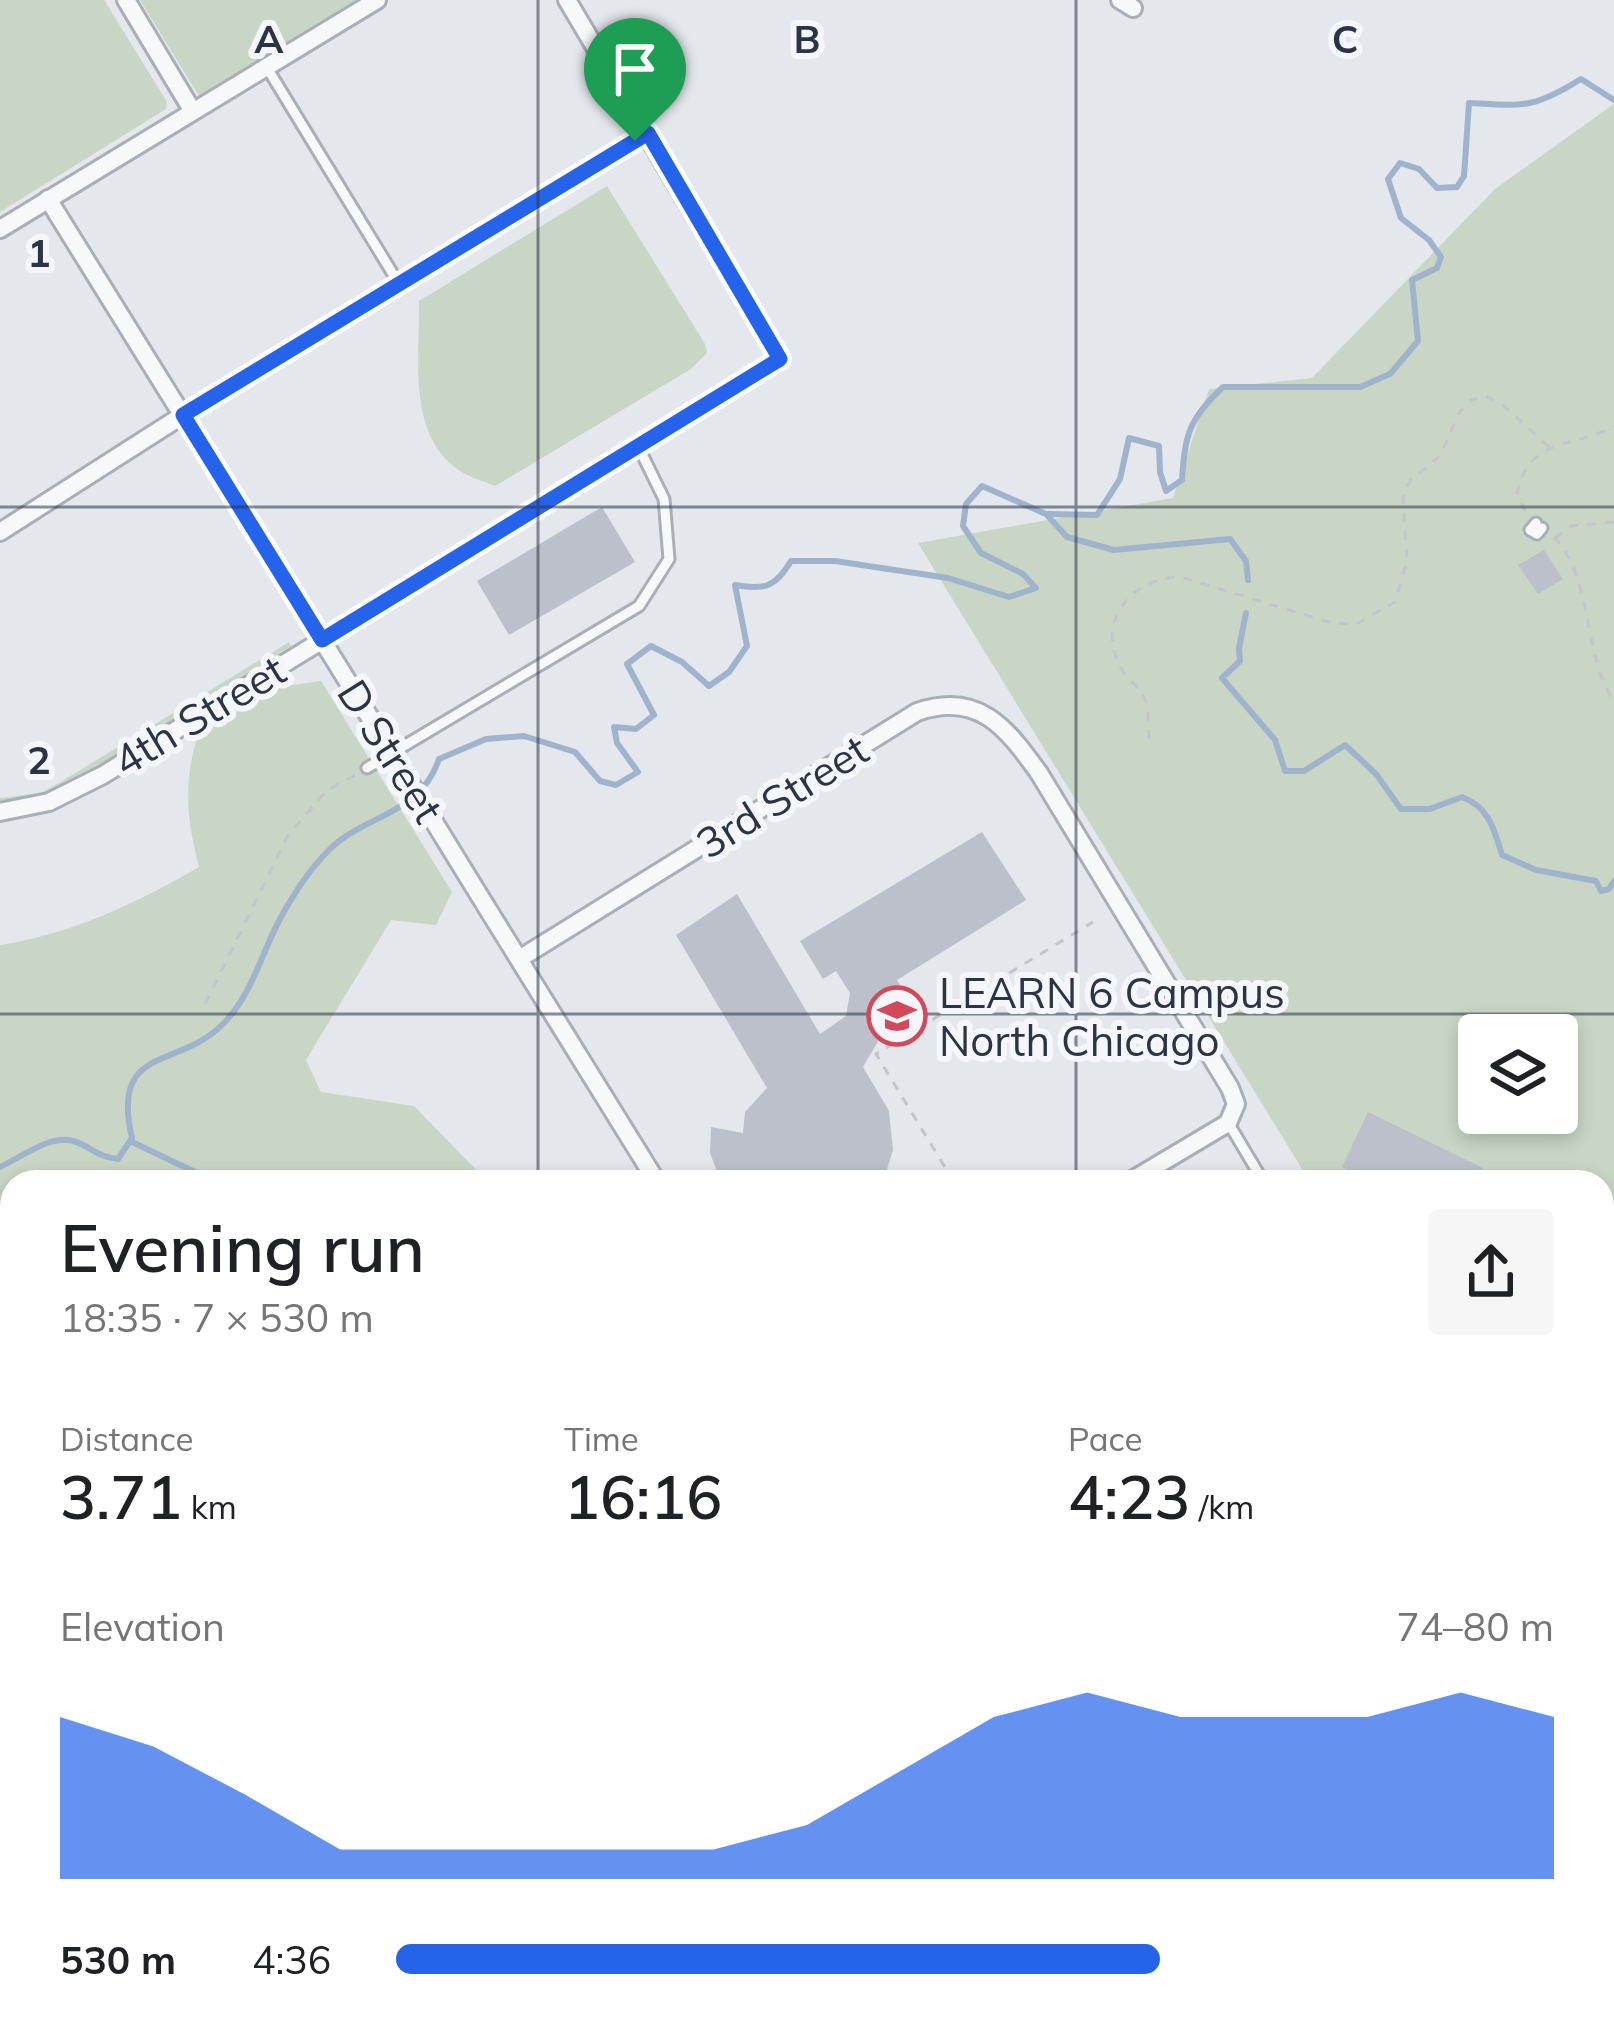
<!DOCTYPE html>
<html lang="en">
<head>
<meta charset="utf-8">
<style>
	:root { --surface:#fff; --page:#f6f6f6; --text:#202124; --muted:#757577; --accent:#2563eb }
	body { margin:0; font-family:Mulish,sans-serif; background:var(--page); color:var(--text); height:100vh; display:flex; flex-direction:column; font-size:45px; white-space:nowrap }
	* { box-sizing:border-box; margin:0 }
	p { font-size:39px; color:var(--muted) }
	.icon { flex:none; width:66px; height:66px; fill:none; stroke:currentColor; stroke-width:2; stroke-linecap:round; stroke-linejoin:round }
	.map { position:relative; flex:1; overflow:hidden }
	.side { position:absolute; left:0px; top:1170px; width:1614px; height:858px; display:flex; flex-direction:column; background:var(--surface); border-radius:36px 36px 0 0; box-shadow:0 6px 18px #0003 }
	.side>* { flex:none }
	.tools { position:absolute; left:1458px; top:1014px; display:grid; gap:24px }
	.tools a { display:grid; place-items:center; width:120px; height:120px; border-radius:12px; background:var(--surface); box-shadow:0 6px 18px #0003; font-size:60px }
	.pin { position:absolute; display:grid; place-items:center; width:102px; height:102px; color:#fff; margin:-123px -51px; border-radius:50% 50% 50% 0; rotate:-45deg; box-shadow:0 0 12px #0007 }
	.pin .icon { rotate:45deg }
	.round { display:grid; place-items:center; flex:none; width:126px; height:126px; border-radius:12px; background:var(--page) }
	.summary { display:flex; align-items:center; justify-content:space-between; height:204px; padding:0 60px }
	h1 { font-size:66px; font-weight:600; line-height:90px }
	.stats { display:grid; grid-template-columns:repeat(3,1fr); gap:18px; height:204px; padding:12px 60px }
	.stats div { display:grid; align-content:center }
	.stats b { font-size:60px; font-weight:600 }
	.stats small { font-size:33px; font-weight:400 }
	.stats p { font-size:33px }
	.chart { height:336px; padding:24px 60px }
	.chart p { display:flex; justify-content:space-between }
	.chart svg { width:100%; height:216px; margin-top:12px; fill:var(--accent); opacity:.7 }
	ul { padding:0 60px; list-style:none; font-size:39px }
	li { display:grid; grid-template-columns:192px 144px 1fr; align-items:center; height:90px }
	li i { height:30px; border-radius:15px; background:var(--accent) }
	.map>svg:first-child { display:block }
</style>
</head>
<body>
<div class="map">
<svg width="1614" height="2028" viewBox="0 0 1614 2028">
	<rect width="100%" height="100%" fill="#e4e7ec"/>
	<g fill="#c9d6c5" fill-rule="evenodd">
		<polygon points="0,0 104,0 167,102 166,109 0,212"/>
		<polygon points="140,0 356,0 199,96"/>
		<path d="M1614,104V1464L1602,1471V1182H1310L918,543L1173,498L1209,389L1312,378L1495,189ZM1479,1035H1557V1113H1479Z"/>
		<path d="M607,186L705,344L707,353L691,369L495,486C484,481 470,478 460,471C406,436 420,356 419,301Z"/>
		<polygon points="289,642 291,646 71,785 50,795 0,805 0,798 41,793 59,783"/>
		<path d="M321,681L452,892L436,925L391,920L306,1060L321,1092L414,1106L488,1182H12V1324L0,1331V945C72,934 137,903 199,867C187,820 183,785 197,738L273,688Z"/>
	</g>
	<g fill="none" stroke-linecap="round" stroke-linejoin="round">
		<g stroke="#9fb4cc" stroke-width="6">
			<path d="M1048,514L1097,515L1120,479L1129,438L1159,446L1160,472L1166,491L1182,480C1185,434 1189,419 1223,387H1360L1390,374L1418,341L1412,280L1437,268L1441,257L1429,240L1401,218L1388,179L1400,163L1419,169L1437,188L1457,187L1464,176L1469,103C1523,106 1533,109 1581,79L1614,100"/>
			<path d="M1246,613L1239,648L1240,661L1222,678L1275,740L1285,771H1304L1345,745L1376,774L1401,809H1430L1462,797C1489,807 1494,829 1502,855L1536,870L1596,881L1601,891L1609,889L1614,881"/>
			<polyline points="130,1141 216,1182"/>
			<path d="M0,1167C20,1158 51,1134 73,1141C91,1146 96,1157 118,1159L132,1138C110,1044 178,1070 223,1024C252,995 261,954 280,919C293,895 309,870 328,851C364,814 420,816 439,759L486,739L524,736L575,752L600,781L616,785L638,772L617,743L614,727L636,729L654,715L627,664L651,646L682,662L709,686L729,672L747,646L735,585C764,590 775,588 791,561H835L948,578L1009,597L1036,588L1023,574L981,553L963,526L966,504L982,486L1046,514L1067,537L1114,550L1230,539L1246,561L1248,580"/>
		</g>
	</g>
	<g fill="#bbc0ca">
		<polygon points="602,507 635,562 509,635 477,581"/>
		<polygon points="1544,550 1563,579 1538,594 1518,565"/>
		<polygon points="982,832 1026,900 897,980 915,1013 883,1033 863,1067 889,1111 893,1150 883,1182 721,1182 710,1153 711,1127 743,1133 745,1112 767,1088 676,935 737,894 820,1034 846,1016 850,993 836,971 823,979 800,941"/>
		<polygon points="1368,1112 1483,1168 1476,1182 1373,1182 1342,1167"/>
	</g>
	<g fill="none" stroke-linecap="round" stroke-linejoin="round">
		<g stroke="#a9aeb7" stroke-width="15">
			<g id="service">
				<polyline points="266,66 399,284"/>
				<polyline points="1536,523 1530,530 1537,534 1542,528"/>
				<polyline points="367,768 639,606 669,559 664,499 638,446"/>
				<polyline points="1229,1124 1260,1176"/>
			</g>
		</g>
		<g stroke="#a9aeb7" stroke-width="22">
			<g id="minor">
				<polyline points="126,0 192,110"/>
				<polyline points="1120,0 1133,8"/>
				<polyline points="48,199 340,669"/>
				<polyline points="0,229 377,0"/>
				<polyline points="0,532 183,415 648,133"/>
				<polyline points="0,812 49,802 103,775 780,359 567,0"/>
				<polyline points="479,895 657,1182"/>
				<path d="M519,959L917,712C978,691 1006,727 1039,773L1230,1088L1236,1104L1228,1123L1129,1182"/>
				<polyline points="0,1698 12,1717"/>
				<polyline points="1602,1891 1614,1884"/>
				<polyline points="196,2016 202,2028"/>
				<polyline points="1382,2028 1401,2016"/>
			</g>
		</g>
		<g stroke="#a9aeb7" stroke-width="30">
			<g id="secondary">
				<polyline points="1602,1526 1614,1519"/>
				<polyline points="784,2028 804,2016"/>
			</g>
		</g>
		<g stroke="#8b94a3" stroke-width="33">
			<g id="trunk">
				<polyline points="673,2016 681,2028"/>
				<polyline points="714,2016 721,2028"/>
				<polyline points="317,2028 321,2016"/>
				<polyline points="352,2028 356,2016"/>
			</g>
		</g>
		<g stroke="#c2c5cb" stroke-width="3" stroke-dasharray="9 9" stroke-linecap="butt">
			<path d="M1525,511L1517,492C1532,434 1572,450 1614,426"/>
			<path d="M1554,537C1594,580 1582,654 1614,702"/>
			<polyline points="1555,538 1571,526 1614,522"/>
			<path d="M1149,739C1148,726 1149,712 1145,700C1141,688 1129,681 1122,670C1094,623 1131,577 1180,577L1332,623L1356,624L1395,602L1407,561L1403,498L1410,481L1441,455L1458,414L1471,400L1486,396L1503,405L1550,448"/>
			<polyline points="205,1004 287,837 326,791 355,775"/>
			<polyline points="954,1182 876,1054 1093,922"/>
			<polyline points="1602,1244 1614,1245"/>
			<polyline points="1602,1580 1614,1573"/>
			<polyline points="1101,2020 1112,2016"/>
			<polyline points="854,2028 874,2016"/>
		</g>
		<use href="#service" stroke="#f7f8fa" stroke-width="9"/>
		<use href="#minor" stroke="#f7f8fa" stroke-width="16"/>
		<use href="#secondary" stroke="#fff" stroke-width="24"/>
		<use href="#trunk" stroke="#fff" stroke-width="27"/>
		<g stroke="#7d8696" stroke-width="10">
			<g id="rail">
				<polyline points="1602,1678 1614,1670"/>
				<polyline points="1035,2028 1054,2016"/>
			</g>
		</g>
		<use href="#rail" stroke="#f4f6f9" stroke-width="6" stroke-dasharray="18" stroke-linecap="butt"/>
		<g stroke="#a9aeb7" stroke-width="22" stroke-linecap="butt">
			<polyline id="minor-bridge" points="340,669 479,895"/>
		</g>
		<use href="#minor-bridge" stroke="#f7f8fa" stroke-width="16"/>
	</g>
	<g fill="none" stroke-linecap="round" stroke-linejoin="round">
		<g stroke="#fff" stroke-width="24">
			<polygon id="route" points="648,133 780,359 322,640 183,415"/>
		</g>
		<use href="#route" stroke="#2563eb" stroke-width="15"/>
	</g>
	<path fill="none" stroke="#2b3445" stroke-width="3" stroke-opacity="0.55" d="M538,0V1182M1076,0V1182M0,507H1614M0,1014H1614M0,1521H12M1602,1521H1614M538,2016V2028M1076,2016V2028"/>
	<defs>
		<g id="school-ring" transform="scale(3)"><circle r="9.5" fill="#f4f6f9" stroke="#d1495b" stroke-width="1.5"/><path d="M0-5L7-2L0 1L-7-2ZM-4 1L0 2.5L4 1V4Q0 6-4 4Z" fill="#d1495b"/></g>
	</defs>
	<g fill-rule="evenodd">
		<use href="#school-ring" x="897" y="1016"/>
	</g>
	<g text-anchor="middle" dominant-baseline="central" stroke-width="12" stroke-linejoin="round" paint-order="stroke">
		<g font-size="42" fill="#2b3445" stroke="#f4f6f9">
			<text transform="translate(199 715) rotate(-31)">4th Street</text>
			<text transform="translate(391 751) rotate(58)">D Street</text>
			<text transform="translate(782 796) rotate(-32)">3rd Street</text>
		</g>
		<g font-size="42" fill="#2b3445" stroke="#f4f6f9" text-anchor="start">
			<text x="939" y="992">LEARN 6 Campus<tspan x="939" dy="48">North Chicago</tspan></text>
		</g>
	</g>
	<g font-size="39" text-anchor="middle" font-weight="bold" fill="#2b3445" stroke="#f4f6f9" stroke-width="12" stroke-linejoin="round" paint-order="stroke">
		<text x="269" y="53">A</text>
		<text x="807" y="53">B</text>
		<text x="1345" y="53">C</text>
		<text x="39" y="267">1</text>
		<text x="39" y="774">2</text>
	</g>
</svg>
<div class="tools">
<a><svg class="icon" aria-label="layers" viewBox="0 0 24 24"><path d="M12 4l9 5-9 5-9-5zM3 14l9 5 9-5"/></svg></a>
</div>
<div class="pin" style="left:635px;top:141px;background:#1e9e55"><svg class="icon" aria-label="arrive" viewBox="0 0 24 24"><path d="M6 21V4h12l-3 4 3 4H6"/></svg></div>
<section class="side">
<div class="summary"><div><h1>Evening run</h1><p>18:35 · 7 × 530 m</p></div><a class="round"><svg class="icon" aria-label="share" viewBox="0 0 24 24"><path d="M12 15V3M7 8l5-5 5 5M5 13v7h14v-7"/></svg></a></div>
<div class="stats">
<div><p>Distance</p><b>3.71<small> km</small></b></div>
<div><p>Time</p><b>16:16</b></div>
<div><p>Pace</p><b>4:23<small> /km</small></b></div>
</div>
<div class="chart"><p><span>Elevation</span>74–80 m</p>
<svg viewBox="0 0 160 44" preserveAspectRatio="none"><path d="M0 44V11L10 17L20 27L30 38L40 38L50 38L60 38L70 38L80 33L90 22L100 11L110 6L120 11L130 11L140 11L150 6L160 11V44z"/></svg>
</div>
<ul>
<li><b>530 m</b>4:36<i style="width:66%"></i></li>
</ul>
</section>
</div>
</body>
</html>
